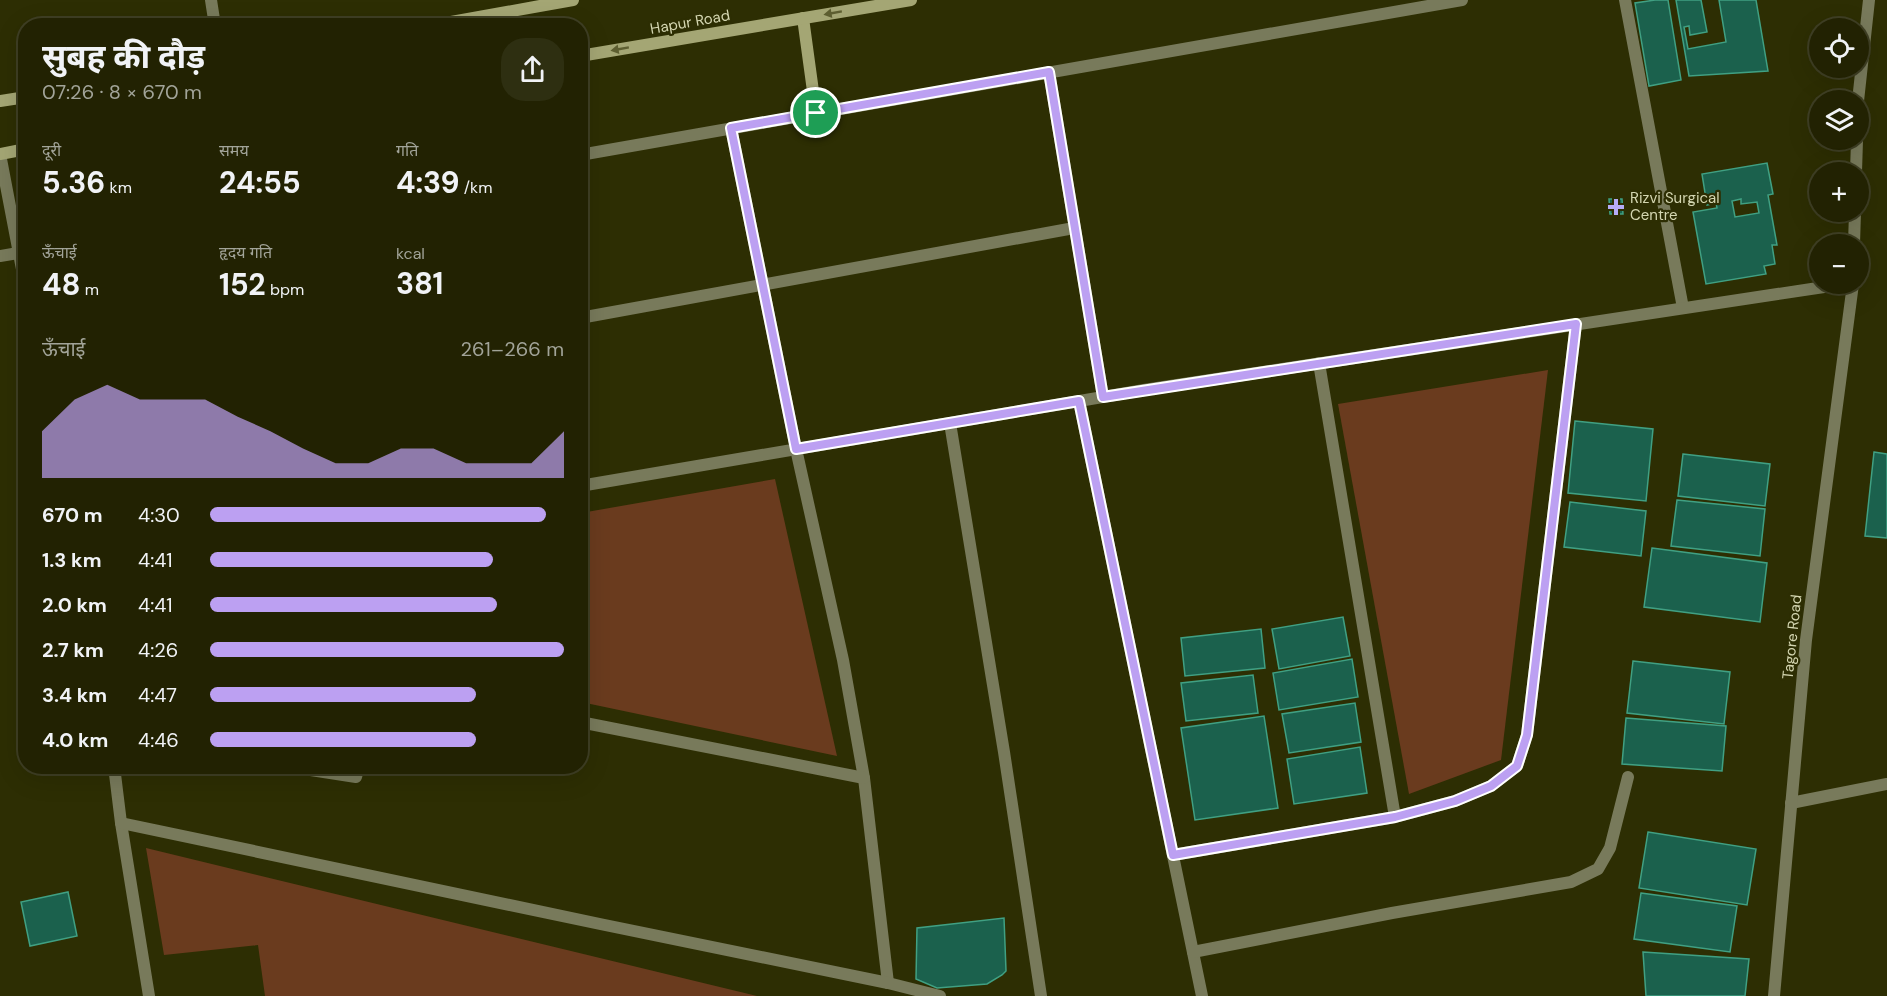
<!DOCTYPE html>
<html lang="hi">
<head>
<meta charset="utf-8">
<style>
	:root { --surface:#222202; --page:#2e2f11; --text:#f1f3f6; --muted:#a2a499; --line:#3f3f24; --accent:#bca0f2 }
	body { margin:0; font-family:"DM Sans","Noto Sans Devanagari",sans-serif; background:var(--page); color:var(--text); height:100vh; display:flex; flex-direction:column; font-size:22px; white-space:nowrap }
	* { box-sizing:border-box; margin:0 }
	p { font-size:20px; color:var(--muted) }
	.icon { flex:none; width:33px; height:33px; fill:none; stroke:currentColor; stroke-width:2; stroke-linecap:round; stroke-linejoin:round }
	.map { position:relative; flex:1; overflow:hidden }
	.sheet { position:absolute; left:18px; top:18px; width:570px; height:756px; display:flex; flex-direction:column; background:var(--surface); border-radius:24px; box-shadow:0 6px 24px #0002,0 0 0 2px var(--line) }
	.sheet>* { flex:none }
	.tools { position:absolute; left:1809px; top:18px; display:grid; gap:12px }
	.tools a { display:grid; place-items:center; width:60px; height:60px; border-radius:50%; background:var(--surface); box-shadow:0 6px 24px #0002,0 0 0 2px var(--line); font-size:30px }
	.pin { position:absolute; display:grid; place-items:center; width:51px; height:51px; color:#fff; margin:-26px; border:3px solid #fff; border-radius:50%; box-shadow:0 2px 6px #0007 }
	.round { display:grid; place-items:center; flex:none; width:63px; height:63px; border-radius:24px; background:var(--page) }
	.head { display:flex; align-items:center; justify-content:space-between; height:102px; padding:0 24px }
	h1 { font-size:33px; font-weight:700; line-height:45px }
	.figures { display:grid; grid-template-columns:repeat(3,1fr); gap:9px; height:102px; padding:6px 24px }
	.figures div { display:grid; align-content:center }
	.figures b { font-size:30px; font-weight:700 }
	.figures small { font-size:16px; font-weight:400 }
	.figures p { font-size:16px }
	.chart { height:168px; padding:12px 24px }
	.chart p { display:flex; justify-content:space-between }
	.chart svg { width:100%; height:108px; margin-top:6px; fill:var(--accent); opacity:.7 }
	ul { padding:0 24px; list-style:none; font-size:20px }
	li { display:grid; grid-template-columns:96px 72px 1fr; align-items:center; height:45px }
	li i { height:15px; border-radius:8px; background:var(--accent) }
	.map>svg:first-child { display:block }
</style>
</head>
<body>
<div class="map">
<svg width="1887" height="996" viewBox="0 0 1887 996">
	<rect width="100%" height="100%" fill="#2d2e03"/>
	<g fill="#6a3b1e">
		<polygon points="1548,370 1501,760 1409,794 1338,404"/>
		<polygon points="775,479 837,756 581,702 581,513"/>
		<polygon points="146,848 757,996 265,996 258,945 164,955"/>
	</g>
	<g fill="#1b614d" stroke="#40a083" stroke-width="1.5" fill-rule="evenodd">
		<polygon points="1655,0 1668,0 1681,80 1649,86 1635,3"/>
		<polygon points="1676,0 1701,0 1707,32 1690,35 1689,26 1684,27 1688,49 1726,42 1719,0 1756,0 1768,71 1689,76"/>
		<path d="M1767,163L1773,194L1768,195L1777,245H1772L1775,264L1764,266L1766,274L1706,284L1693,212L1717,208L1716,203L1707,205L1702,174ZM1741,199V204L1757,202L1759,213L1735,217L1732,201Z"/>
		<polygon points="1609,199 1622,199 1623,214 1610,214"/>
		<polygon points="1575,421 1653,429 1646,501 1568,493"/>
		<polygon points="1874,452 1887,454 1887,538 1865,536"/>
		<polygon points="1683,454 1770,464 1765,506 1678,496"/>
		<polygon points="1677,500 1765,509 1760,556 1671,546"/>
		<polygon points="1570,502 1646,511 1641,556 1564,547"/>
		<polygon points="1652,548 1767,563 1760,622 1644,607"/>
		<polygon points="1343,617 1350,656 1279,669 1272,629"/>
		<polygon points="1261,629 1265,668 1185,676 1181,638"/>
		<polygon points="1352,659 1358,697 1279,710 1273,673"/>
		<polygon points="1633,661 1730,672 1724,724 1627,713"/>
		<polygon points="1253,675 1258,713 1186,721 1181,683"/>
		<polygon points="1355,703 1361,742 1289,753 1282,714"/>
		<polygon points="1264,716 1278,808 1195,820 1181,728"/>
		<polygon points="1626,718 1726,726 1722,771 1622,764"/>
		<polygon points="1360,747 1367,793 1294,804 1287,759"/>
		<polygon points="1648,832 1756,849 1747,905 1639,888"/>
		<polygon points="68,892 77,936 30,946 21,902"/>
		<polygon points="1641,893 1737,906 1730,952 1634,939"/>
		<polygon points="1004,918 1006,971 1002,975 987,984 937,988 916,979 917,928"/>
		<polygon points="1643,952 1749,959 1745,996 1646,996"/>
	</g>
	<g fill="none" stroke-linecap="round" stroke-linejoin="round">
		<g stroke="#787a5b" stroke-width="12">
			<polyline points="1625,0 1683,308"/>
			<polyline points="1049,72 1103,397"/>
			<polyline points="731,128 796,449 843,660 864,778 888,983"/>
			<polyline points="580,318 1074,228"/>
			<polyline points="1319,363 1395,817"/>
			<polyline points="1079,401 1202,996"/>
			<polyline points="950,423 1004,752 1041,996"/>
			<polyline points="580,486 1144,390 1844,284"/>
			<polyline points="580,722 864,778"/>
			<polyline points="285,766 356,777 359,766"/>
			<polyline points="1173,855 1395,817 1455,801 1491,786 1517,766 1527,735 1576,324"/>
			<polyline points="1193,952 1392,913 1571,882 1598,869 1610,848 1628,777"/>
		</g>
		<g stroke="#787a5b" stroke-width="12">
			<polyline points="211,0 215,26"/>
			<polyline points="0,154 26,290"/>
			<polyline points="580,155 1462,0"/>
			<polyline points="0,256 24,252"/>
			<polyline points="114,766 121,823 149,996"/>
			<polyline points="1791,803 1887,784"/>
			<polyline points="121,823 600,924 888,983 940,996"/>
		</g>
		<g stroke="#787a5b" stroke-width="12">
			<polyline points="1858,101 1869,0"/>
			<polyline points="1856,172 1857,140"/>
			<polyline points="1854,244 1855,212"/>
			<polyline points="1774,996 1806,640 1853,284"/>
		</g>
		<g stroke="#a4a674" stroke-width="12">
			<polyline points="803,18 816,113"/>
			<polyline points="429,26 573,0"/>
			<polyline points="580,56 911,0"/>
			<polyline points="0,101 26,97"/>
			<polyline points="0,154 26,149"/>
		</g>
	</g>
	<defs><path id="oneway-solid" d="M-6-.8H1V-3.2L6.5 0L1 3.2V.8H-6Z" transform="scale(1.5)"/></defs>
	<g fill="#5d5e30">
		<use href="#oneway-solid" transform="translate(833 13) rotate(170)"/>
		<use href="#oneway-solid" transform="translate(620 49) rotate(170)"/>
	</g>
	<g fill="none" stroke-linecap="round" stroke-linejoin="round">
		<g stroke="#fff" stroke-width="12">
			<polygon id="route" points="1049,72 1103,397 1576,324 1527,735 1517,766 1491,786 1455,801 1395,817 1173,855 1079,401 796,449 731,128"/>
		</g>
		<use href="#route" stroke="#bca0f2" stroke-width="8"/>
	</g>
	<path fill="#b6acf8" stroke="#2d2e03" stroke-width="2" d="M1613 198h6v6h6v6h-6v6h-6v-6h-6v-6h6z"/>
	<g text-anchor="middle" dominant-baseline="central" stroke-width="4.5" stroke-linejoin="round" paint-order="stroke">
		<g font-size="15" fill="#d4d6b1" stroke="#2d2e03">
			<text transform="translate(690 22) rotate(-10)">Hapur Road</text>
			<text transform="translate(1792 637) rotate(-84)">Tagore Road</text>
		</g>
		<g font-size="15" fill="#d4d6b1" stroke="#2d2e03" text-anchor="start">
			<text x="1630" y="198">Rizvi Surgical<tspan x="1630" dy="17">Centre</tspan></text>
		</g>
	</g>
</svg>
<div class="tools">
<a><svg class="icon" aria-label="locate" viewBox="0 0 24 24"><circle cx="12" cy="12" r="6"/><path d="M12 2v4M12 18v4M2 12h4M18 12h4"/></svg></a>
<a><svg class="icon" aria-label="layers" viewBox="0 0 24 24"><path d="M12 4l9 5-9 5-9-5zM3 14l9 5 9-5"/></svg></a>
<a>+</a>
<a>−</a>
</div>
<div class="pin" style="left:816px;top:113px;background:#1e9e55"><svg class="icon" aria-label="arrive" viewBox="0 0 24 24"><path d="M6 21V4h12l-3 4 3 4H6"/></svg></div>
<section class="sheet">
<div class="head"><div><h1>सुबह की दौड़</h1><p>07:26 · 8 × 670 m</p></div><a class="round"><svg class="icon" aria-label="share" viewBox="0 0 24 24"><path d="M12 15V3M7 8l5-5 5 5M5 13v7h14v-7"/></svg></a></div>
<div class="figures">
<div><p>दूरी</p><b>5.36<small> km</small></b></div>
<div><p>समय</p><b>24:55</b></div>
<div><p>गति</p><b>4:39<small> /km</small></b></div>
</div>
<div class="figures">
<div><p>ऊँचाई</p><b>48<small> m</small></b></div>
<div><p>हृदय गति</p><b>152<small> bpm</small></b></div>
<div><p>kcal</p><b>381</b></div>
</div>
<div class="chart"><p><span>ऊँचाई</span>261–266 m</p>
<svg viewBox="0 0 160 44" preserveAspectRatio="none"><path d="M0 44V25L10 12L20 6L30 12L40 12L50 12L60 19L70 25L80 32L90 38L100 38L110 32L120 32L130 38L140 38L150 38L160 25V44z"/></svg>
</div>
<ul>
<li><b>670 m</b>4:30<i style="width:95%"></i></li>
<li><b>1.3 km</b>4:41<i style="width:80%"></i></li>
<li><b>2.0 km</b>4:41<i style="width:81%"></i></li>
<li><b>2.7 km</b>4:26<i style="width:100%"></i></li>
<li><b>3.4 km</b>4:47<i style="width:75%"></i></li>
<li><b>4.0 km</b>4:46<i style="width:75%"></i></li>
</ul>
</section>
</div>
</body>
</html>
